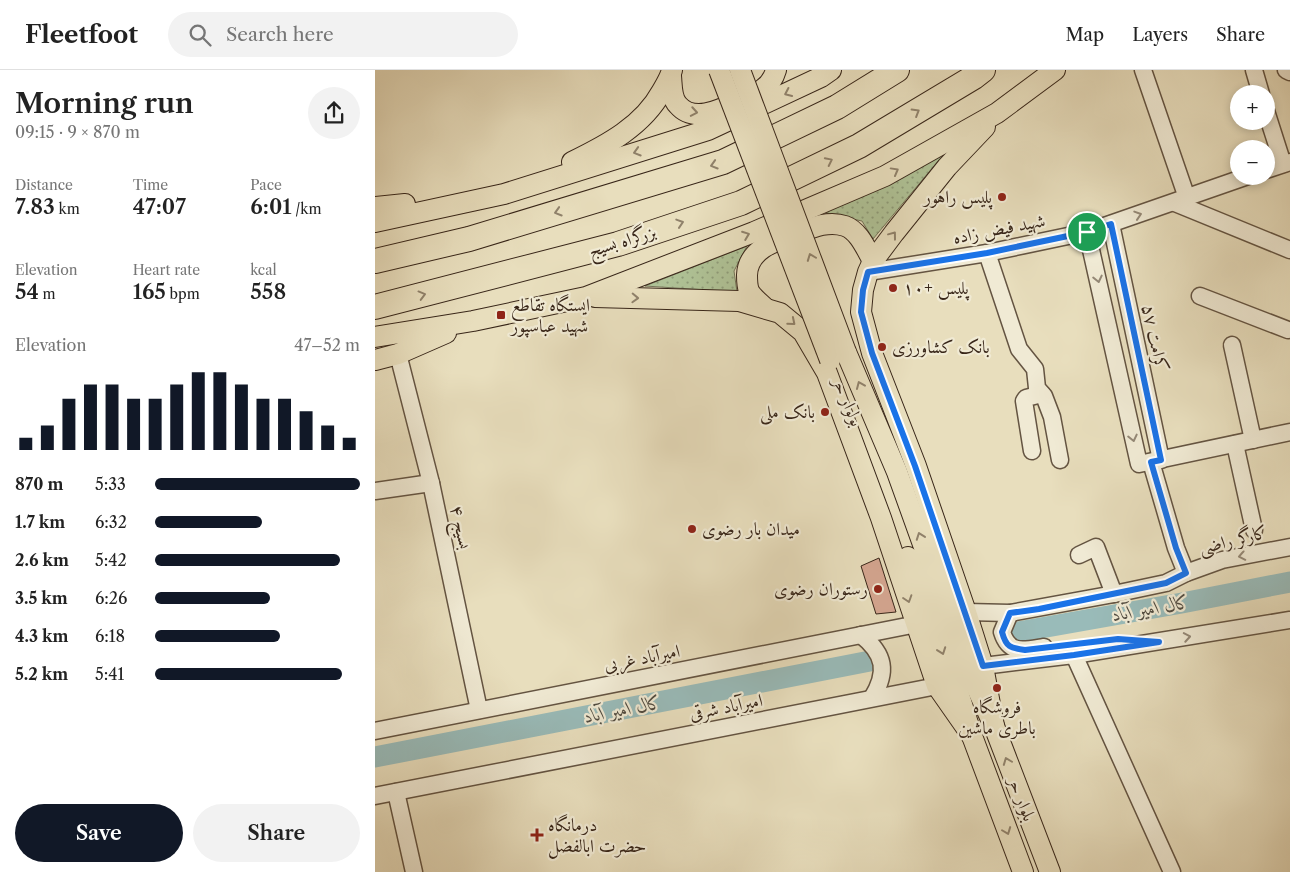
<!DOCTYPE html>
<html lang="en">
<head>
<meta charset="utf-8">
<style>
	:root { --surface:#fff; --page:#f2f2f2; --text:#222; --muted:#767676; --line:#e0e0e0; --accent:#111827 }
	body { margin:0; font-family:"Libre Caslon Text",Amiri,serif; background:var(--page); color:var(--text); height:100vh; display:flex; flex-direction:column; font-size:19px; white-space:nowrap }
	* { box-sizing:border-box; margin:0 }
	p { font-size:16px; color:var(--muted) }
	.icon { flex:none; width:28px; height:28px; fill:none; stroke:currentColor; stroke-width:2; stroke-linecap:round; stroke-linejoin:round }
	.map { position:relative; flex:1; overflow:hidden }
	.details { display:flex; flex-direction:column; background:var(--surface); width:375px }
	.details>* { flex:none }
	.fabs { position:absolute; left:855px; top:15px; display:grid; gap:10px }
	.fabs a { display:grid; place-items:center; width:45px; height:45px; border-radius:50%; background:var(--surface); box-shadow:0 2px 8px #0003; font-size:25px }
	.pin { position:absolute; display:grid; place-items:center; width:42px; height:42px; color:#fff; margin:-21px; border:2px solid #fff; border-radius:50%; box-shadow:0 1px 5px #0007 }
	.round { display:grid; place-items:center; flex:none; width:52px; height:52px; border-radius:26px; background:var(--page) }
	.overview { display:flex; align-items:center; justify-content:space-between; height:85px; padding:0 15px }
	h1 { font-size:28px; font-weight:600; line-height:38px }
	.figures { display:grid; grid-template-columns:repeat(3,1fr); gap:8px; height:85px; padding:5px 15px }
	.figures div { display:grid; align-content:center }
	.figures b { font-size:21px; font-weight:600 }
	.figures small { font-size:14px; font-weight:400 }
	.figures p { font-size:14px }
	.chart { height:140px; padding:10px 15px }
	.chart p { display:flex; justify-content:space-between }
	.chart svg { width:100%; height:90px; margin-top:5px; stroke:var(--accent); stroke-width:6 }
	.primary-button { display:flex; gap:10px; margin-top:auto; padding:10px 15px }
	.primary-button a { flex:1; height:58px; border-radius:30px; background:var(--accent); color:#fff; font-size:20px; font-weight:600; line-height:58px; text-align:center }
	.primary-button a+a { background:var(--page); color:var(--text) }
	ul { padding:0 15px; list-style:none; font-size:16px }
	li { display:grid; grid-template-columns:80px 60px 1fr; align-items:center; height:38px }
	li i { height:12px; border-radius:6px; background:var(--accent) }
	header { display:flex; align-items:center; gap:30px; box-sizing:border-box; height:70px; padding:0 25px; background:var(--surface); border-bottom:1px solid var(--line) }
	header strong { font-size:24px }
	nav { display:flex; gap:28px; margin-inline-start:auto; font-size:18px }
	.search { width:350px; height:45px; background:var(--page); display:flex; align-items:center; gap:12px; box-sizing:border-box; padding:0 18px; border-radius:28px; color:var(--muted); font-size:19px }
	main { display:flex; flex:1; min-height:0 }
	.map>svg:first-child { display:block }
</style>
</head>
<body>
<header>
<strong>Fleetfoot</strong>
<div class="search"><svg class="icon" aria-label="search" viewBox="0 0 24 24"><circle cx="10" cy="10" r="6"/><path d="M15 15l6 6"/></svg>Search here</div>
<nav><a>Map</a><a>Layers</a><a>Share</a></nav>
</header>
<main>
<section class="details">
<div class="overview"><div><h1>Morning run</h1><p>09:15 · 9 × 870 m</p></div><a class="round"><svg class="icon" aria-label="share" viewBox="0 0 24 24"><path d="M12 15V3M7 8l5-5 5 5M5 13v7h14v-7"/></svg></a></div>
<div class="figures">
<div><p>Distance</p><b>7.83<small> km</small></b></div>
<div><p>Time</p><b>47:07</b></div>
<div><p>Pace</p><b>6:01<small> /km</small></b></div>
</div>
<div class="figures">
<div><p>Elevation</p><b>54<small> m</small></b></div>
<div><p>Heart rate</p><b>165<small> bpm</small></b></div>
<div><p>kcal</p><b>558</b></div>
</div>
<div class="chart"><p><span>Elevation</span>47–52 m</p>
<svg viewBox="0 0 160 44" preserveAspectRatio="none"><path d="M5 44V38M15 44V32M25 44V19M35 44V12M45 44V12M55 44V19M65 44V19M75 44V12M85 44V6M95 44V6M105 44V12M115 44V19M125 44V19M135 44V25M145 44V32M155 44V38"/></svg>
</div>
<ul>
<li><b>870 m</b>5:33<i style="width:100%"></i></li>
<li><b>1.7 km</b>6:32<i style="width:52%"></i></li>
<li><b>2.6 km</b>5:42<i style="width:90%"></i></li>
<li><b>3.5 km</b>6:26<i style="width:56%"></i></li>
<li><b>4.3 km</b>6:18<i style="width:61%"></i></li>
<li><b>5.2 km</b>5:41<i style="width:91%"></i></li>
</ul>
<div class="primary-button"><a>Save</a><a>Share</a></div>
</section>
<div class="map">
<svg width="915" height="802" viewBox="0 0 915 802">
	<defs>
		<pattern id="grass-dots" width="8" height="8" patternUnits="userSpaceOnUse" patternTransform="scale(1.25)"><rect width="8" height="8" fill="#afc296"/><path d="M2 2h.1M6 6h.1" fill="none" stroke="#8f9d7a" stroke-width="1.8" stroke-linecap="round"/></pattern>
	</defs>
	<rect width="100%" height="100%" fill="#e8debd"/>
	<filter id="stains"><feTurbulence type="fractalNoise" baseFrequency=".004" numOctaves="4"/><feColorMatrix values="0 0 0 0 .2 0 0 0 0 .09 0 0 0 0 .02 0 0 0 .5 -.17"/></filter>
	<radialGradient id="worn" r=".72"><stop offset=".6" stop-color="#630" stop-opacity="0"/><stop offset="1" stop-color="#630" stop-opacity=".3"/></radialGradient>
	<g fill="url(#grass-dots)" stroke="#747458">
		<polygon points="569,84 498,169 487,151 450,143"/>
		<polygon points="372,176 359,201 362,222 270,216"/>
	</g>
	<g fill="none" stroke-linecap="round" stroke-linejoin="round">
		<g stroke="#99bbb9" stroke-width="21">
			<polyline points="637,563 807,533 915,512"/>
			<polyline points="0,687 495,591"/>
		</g>
	</g>
	<polygon fill="#d5a691" stroke="#382619" points="504,488 521,542 501,544 486,496"/>
	<g fill="none" stroke-linecap="round" stroke-linejoin="round">
		<g stroke="#645442" stroke-width="19">
			<g id="minor">
				<polyline points="768,0 812,128"/>
				<polyline points="879,0 886,24"/>
				<polyline points="911,0 915,2"/>
				<polyline points="891,41 908,94"/>
				<polyline points="891,100 915,92"/>
				<polyline points="800,133 915,180"/>
				<polyline points="736,154 786,390"/>
				<polyline points="712,162 764,394 915,362"/>
				<polyline points="612,183 644,279 660,299 662,318 669,326 677,347 685,390"/>
				<polyline points="493,202 612,183 712,162 873,106"/>
				<polyline points="825,226 913,260"/>
				<polyline points="857,275 878,370"/>
				<polyline points="23,284 56,413 104,640"/>
				<polyline points="860,374 879,460"/>
				<polyline points="657,381 649,331 651,328 667,324"/>
				<polyline points="776,392 801,478 811,503"/>
				<polyline points="0,421 56,413"/>
				<polyline points="704,485 721,477 739,524"/>
				<polyline points="591,542 635,543 739,524 791,513 811,503 847,490 915,477"/>
				<path d="M635,543L627,562C634,585 649,580 669,577"/>
				<path d="M486,565C510,584 513,602 497,628"/>
				<polyline points="699,585 797,802"/>
				<polyline points="608,596 699,585 915,550"/>
				<polyline points="0,661 542,554"/>
				<polyline points="21,722 39,802"/>
				<polyline points="0,726 562,616"/>
			</g>
		</g>
		<g stroke="#382619" stroke-width="22">
			<g id="major">
				<path d="M296,6C297,15 296,28 303,35C320,55 350,37 368,29C374,26 383,24 388,19C395,14 399,7 401,0"/>
				<polyline points="610,57 572,97 519,163 498,191 493,202 488,220 486,242 497,283 541,396 591,542 608,596 619,656"/>
				<path d="M197,92C232,75 268,56 287,21C291,14 295,8 297,0"/>
				<polyline points="0,137 30,134"/>
				<polyline points="0,152 129,124 333,60 446,7 456,0"/>
				<polyline points="220,227 364,231 405,243 428,262 452,303 506,448 562,616 597,666"/>
				<path d="M390,238C385,233 377,227 374,221C372,216 372,210 372,205C373,179 400,171 421,164C436,158 453,150 470,156C484,161 491,179 498,191"/>
				<polyline points="0,267 98,251 211,227 379,162 510,106 622,43 680,0"/>
				<polyline points="471,282 522,402 591,594 619,656 675,802"/>
				<polyline points="0,290 23,284 71,263"/>
				<polyline points="533,487 584,625 597,666 648,802"/>
			</g>
		</g>
		<g stroke="#382619" stroke-width="26">
			<g id="highway">
				<polyline points="0,191 94,169 348,92 462,37 522,0"/>
				<polyline points="0,237 243,174 366,133 484,76 599,7 608,0"/>
			</g>
		</g>
		<use href="#minor" stroke="#f0ead4" stroke-width="16"/>
		<use href="#major" stroke="#e8debd" stroke-width="20"/>
		<use href="#highway" stroke="#e8debd" stroke-width="24"/>
		<g stroke="#382619" stroke-width="22" stroke-linecap="butt">
			<g id="major-bridge">
				<polyline points="344,0 455,290"/>
				<polyline points="365,0 471,282"/>
			</g>
		</g>
		<use href="#major-bridge" stroke="#e8debd" stroke-width="20"/>
	</g>
	<defs><path id="oneway-chevron" d="M-2-3.5L2.5 0L-2 3.5" fill="none" stroke-width="1.6" stroke-linecap="round" stroke-linejoin="round" transform="scale(1.25)"/></defs>
	<g stroke="#90826b">
		<use href="#oneway-chevron" transform="translate(413 23) rotate(155)"/>
		<use href="#oneway-chevron" transform="translate(319 42) rotate(10)"/>
		<use href="#oneway-chevron" transform="translate(541 42) rotate(-31)"/>
		<use href="#oneway-chevron" transform="translate(262 82) rotate(163)"/>
		<use href="#oneway-chevron" transform="translate(454 91) rotate(-26)"/>
		<use href="#oneway-chevron" transform="translate(339 95) rotate(163)"/>
		<use href="#oneway-chevron" transform="translate(520 101) rotate(-29)"/>
		<use href="#oneway-chevron" transform="translate(183 142) rotate(163)"/>
		<use href="#oneway-chevron" transform="translate(305 153) rotate(-18)"/>
		<use href="#oneway-chevron" transform="translate(371 165) rotate(-21)"/>
		<use href="#oneway-chevron" transform="translate(518 165) rotate(-53)"/>
		<use href="#oneway-chevron" transform="translate(436 187) rotate(-111)"/>
		<use href="#oneway-chevron" transform="translate(47 225) rotate(-15)"/>
		<use href="#oneway-chevron" transform="translate(260 228) rotate(2)"/>
		<use href="#oneway-chevron" transform="translate(417 252) rotate(40)"/>
		<use href="#oneway-chevron" transform="translate(485 315) rotate(-113)"/>
		<use href="#oneway-chevron" transform="translate(545 466) rotate(-110)"/>
		<use href="#oneway-chevron" transform="translate(533 529) rotate(72)"/>
		<use href="#oneway-chevron" transform="translate(567 581) rotate(70)"/>
		<use href="#oneway-chevron" transform="translate(632 691) rotate(-111)"/>
		<use href="#oneway-chevron" transform="translate(632 761) rotate(69)"/>
	</g>
	<g stroke="#948876">
		<use href="#oneway-chevron" transform="translate(763 145) rotate(-18)"/>
		<use href="#oneway-chevron" transform="translate(723 209) rotate(77)"/>
		<use href="#oneway-chevron" transform="translate(758 368) rotate(77)"/>
		<use href="#oneway-chevron" transform="translate(867 486) rotate(169)"/>
		<use href="#oneway-chevron" transform="translate(812 567) rotate(-10)"/>
	</g>
	<g fill="none" stroke-linecap="round" stroke-linejoin="round">
		<g stroke="#fff" stroke-width="10">
			<path id="route" d="M736,154L786,390L776,392L801,478L811,503L791,513L664,539L635,543L627,562C631,577 635,578 650,580L743,569L784,572L699,585L608,596L540,396L497,283L486,242L488,220L493,202L612,183L712,162Z"/>
		</g>
		<use href="#route" stroke="#1a73e8" stroke-width="6"/>
	</g>
	<g fill="#8f2418" stroke="#f0ead4" stroke-width="2">
		<circle cx="627" cy="127" r="5"/>
		<circle cx="518" cy="218" r="5"/>
		<rect x="121" y="240" width="10" height="10" rx="2.5"/>
		<circle cx="507" cy="277" r="5"/>
		<circle cx="450" cy="342" r="5"/>
		<circle cx="317" cy="459" r="5"/>
		<circle cx="503" cy="519" r="5"/>
		<circle cx="622" cy="618" r="5"/>
		<path d="M159.5 757.5h5v5h5v5h-5v5h-5v-5h-5v-5h5z"/>
	</g>
	<g text-anchor="middle" dominant-baseline="central" stroke-width="4.5" stroke-linejoin="round" paint-order="stroke">
		<g font-size="18" fill="#382619" stroke="#f0ead4" text-anchor="start">
			<text x="617" y="127" text-anchor="end">پلیس راهور</text>
			<text x="528" y="218">پلیس +۱۰</text>
			<text x="136" y="235">ایستگاه تقاطع<tspan x="136" dy="21">شهید عباسپور</tspan></text>
			<text x="517" y="277">بانک کشاورزی</text>
			<text x="440" y="342" text-anchor="end">بانک ملی</text>
			<text x="327" y="459">میدان بار رضوی</text>
			<text x="493" y="519" text-anchor="end">رستوران رضوی</text>
			<text x="622" y="637" text-anchor="middle">فروشگاه<tspan x="622" dy="21">باطری ماشین</tspan></text>
			<text x="173" y="755">درمانگاه<tspan x="173" dy="21">حضرت ابالفضل</tspan></text>
		</g>
		<g font-size="18" fill="#382619" stroke="#f0ead4">
			<text transform="translate(624 159) rotate(-11)">شهید فیض زاده</text>
			<text transform="translate(247 171) rotate(-17)">بزرگراه بسیج</text>
			<text transform="translate(780 268) rotate(78)">کرامت ۵۷</text>
			<text transform="translate(473 332) rotate(67)">بولوار حر</text>
			<text transform="translate(86 457) rotate(78)">بسیج ۴</text>
			<text transform="translate(858 470) rotate(-14)">کارگر راضی</text>
			<text transform="translate(267 588) rotate(-11)">امیرآباد غربی</text>
			<text transform="translate(351 637) rotate(-11)">امیرآباد شرقی</text>
			<text transform="translate(647 729) rotate(69)">بلوار حر</text>
		</g>
		<g font-size="19" font-style="italic" fill="#504b41" stroke="#f0ead4">
			<text transform="translate(776 538) rotate(-10)">کال امیر آباد</text>
			<text transform="translate(248 639) rotate(-11)">کال امیر آباد</text>
		</g>
	</g>
	<rect width="100%" height="100%" filter="url(#stains)"/>
	<rect width="100%" height="100%" fill="url(#worn)"/>
</svg>
<div class="fabs">
<a>+</a>
<a>−</a>
</div>
<div class="pin" style="left:712px;top:162px;background:#1e9e55"><svg class="icon" aria-label="arrive" viewBox="0 0 24 24"><path d="M6 21V4h12l-3 4 3 4H6"/></svg></div>
</div>
</main>
</body>
</html>
